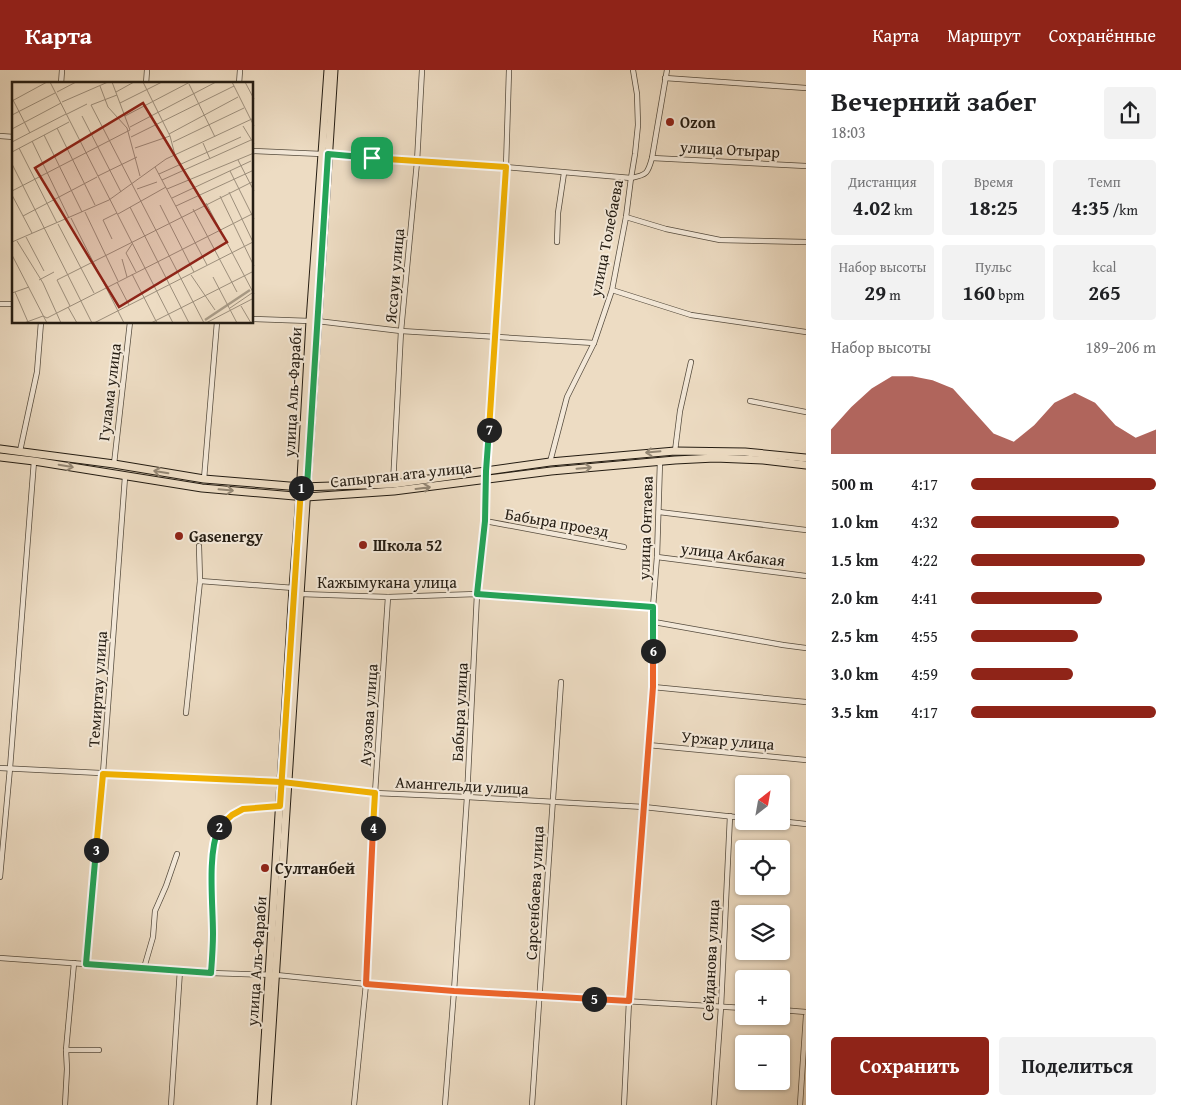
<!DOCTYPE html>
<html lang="ru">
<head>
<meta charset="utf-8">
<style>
	:root { --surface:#fff; --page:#f2f2f2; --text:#202124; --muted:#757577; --accent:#8f2418 }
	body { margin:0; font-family:"Gentium Book Plus",serif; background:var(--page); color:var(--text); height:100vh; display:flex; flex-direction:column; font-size:19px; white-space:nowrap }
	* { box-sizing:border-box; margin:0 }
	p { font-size:16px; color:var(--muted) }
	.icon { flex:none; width:28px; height:28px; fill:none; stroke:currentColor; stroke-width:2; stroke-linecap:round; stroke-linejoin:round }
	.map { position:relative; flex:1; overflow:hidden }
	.side { display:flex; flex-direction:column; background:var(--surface); width:375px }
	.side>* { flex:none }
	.needle { width:32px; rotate:31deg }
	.buttons { position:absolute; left:735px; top:705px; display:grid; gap:10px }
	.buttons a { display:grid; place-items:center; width:55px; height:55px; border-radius:5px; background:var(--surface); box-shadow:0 1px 4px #0004; font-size:25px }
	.pin { position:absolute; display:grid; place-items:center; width:42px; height:42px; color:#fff; margin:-21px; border-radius:10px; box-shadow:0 2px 8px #0006 }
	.km { position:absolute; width:25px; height:25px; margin:-12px; border-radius:50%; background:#222; color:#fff; font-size:14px; line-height:25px; text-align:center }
	.round { display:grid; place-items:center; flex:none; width:52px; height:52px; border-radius:5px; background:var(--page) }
	.overview { display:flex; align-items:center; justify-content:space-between; height:85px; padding:0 25px }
	h1 { font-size:28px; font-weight:800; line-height:38px }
	.metrics { display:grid; grid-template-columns:repeat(3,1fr); gap:8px; height:85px; padding:5px 25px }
	.metrics div { display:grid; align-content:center; border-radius:5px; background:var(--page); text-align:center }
	.metrics b { font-size:21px; font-weight:800 }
	.metrics small { font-size:14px; font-weight:400 }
	.metrics p { font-size:14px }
	.chart { height:140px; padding:10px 25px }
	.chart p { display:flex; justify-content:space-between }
	.chart svg { width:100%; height:90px; margin-top:5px; fill:var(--accent); opacity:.7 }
	.primary-button { display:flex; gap:10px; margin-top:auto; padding:10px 25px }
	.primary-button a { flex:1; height:58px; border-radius:5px; background:var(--accent); color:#fff; font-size:20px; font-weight:800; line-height:58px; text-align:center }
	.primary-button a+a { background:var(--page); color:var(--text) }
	ul { padding:0 25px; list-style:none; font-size:16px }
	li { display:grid; grid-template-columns:80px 60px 1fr; align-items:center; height:38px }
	li i { height:12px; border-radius:6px; background:var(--accent) }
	header { display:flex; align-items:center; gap:30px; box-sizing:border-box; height:70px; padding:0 25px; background:var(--accent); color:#fff }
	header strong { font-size:24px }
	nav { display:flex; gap:28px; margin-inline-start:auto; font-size:18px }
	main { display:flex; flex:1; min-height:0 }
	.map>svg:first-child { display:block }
</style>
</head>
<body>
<header>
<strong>Карта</strong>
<nav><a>Карта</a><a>Маршрут</a><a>Сохранённые</a></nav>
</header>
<main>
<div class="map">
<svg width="806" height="1035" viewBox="0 0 806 1035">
	<rect width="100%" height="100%" fill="#eddcc3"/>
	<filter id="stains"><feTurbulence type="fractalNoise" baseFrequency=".004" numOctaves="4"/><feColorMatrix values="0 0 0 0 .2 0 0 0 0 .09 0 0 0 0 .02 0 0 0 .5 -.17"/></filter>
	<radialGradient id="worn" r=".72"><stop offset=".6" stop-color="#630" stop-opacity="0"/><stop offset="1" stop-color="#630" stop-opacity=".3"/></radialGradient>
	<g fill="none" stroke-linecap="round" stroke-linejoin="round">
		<g stroke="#564c3e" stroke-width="6">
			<g id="minor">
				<polyline points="665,8 806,18"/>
				<polyline points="61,14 62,0"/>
				<polyline points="146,14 147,0"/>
				<polyline points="239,14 240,0"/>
				<polyline points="0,66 14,67"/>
				<path d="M252,81L322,84L417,92L506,97L631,108C647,105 648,103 652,88L667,0"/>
				<polyline points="652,88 806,96"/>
				<polyline points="626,147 666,159 720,170 806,172"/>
				<polyline points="557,172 558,143 564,103"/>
				<polyline points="612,220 691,245 806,262"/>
				<polyline points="0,234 14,234"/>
				<polyline points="252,249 310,251"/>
				<polyline points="317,251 401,261 594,273"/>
				<polyline points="750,331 806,342"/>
				<polyline points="20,381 37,302 41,252"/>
				<polyline points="675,381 680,341 691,292"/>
				<polyline points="550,392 567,327 594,273 612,220 626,147 631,108 635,84 638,55 637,24 633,0"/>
				<polyline points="114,394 130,252"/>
				<polyline points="204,409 217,252"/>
				<polyline points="393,414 401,261 417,92 422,0"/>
				<polyline points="659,442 806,460"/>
				<polyline points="485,451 624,477"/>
				<polyline points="199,476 200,511"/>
				<polyline points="657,487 806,506"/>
				<polyline points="300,524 388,527 477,524 653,537"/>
				<polyline points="654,552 783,575 806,578"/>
				<polyline points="653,617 806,632"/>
				<polyline points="186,643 200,511 294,518"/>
				<polyline points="648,675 806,690"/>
				<polyline points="0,698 282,712 375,723 467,727 644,737 744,748"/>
				<polyline points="779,751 806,754"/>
				<polyline points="0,807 10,698 34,391"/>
				<polyline points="0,888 211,903 276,905 366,914 454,921 744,938"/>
				<polyline points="86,894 103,703 125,407"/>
				<polyline points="144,898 153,867 155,841 166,816 177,784"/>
				<polyline points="211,903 213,864 211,821 213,786 216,764 219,757 232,745 243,739 280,736"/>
				<polyline points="781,940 806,942"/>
				<polyline points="66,980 99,980"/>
				<polyline points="65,1035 67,999 66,980 74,893"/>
				<polyline points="171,1035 180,900"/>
				<polyline points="354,1035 366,914 375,723 388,527"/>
				<polyline points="445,1035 454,921 467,727 477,524 485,451 486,401 506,97 509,0"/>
				<path d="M532,1035C543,894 550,753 561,612"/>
				<polyline points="624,1035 629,931 653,617 653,537 657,487 660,391"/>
				<polyline points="714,1035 721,937 730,746"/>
				<polyline points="800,1035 806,946"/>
			</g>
		</g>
		<g stroke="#241c12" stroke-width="9">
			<g id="primary">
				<polyline points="0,379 114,394 204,409 301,417 393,414 550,392 675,381 745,382 806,388"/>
				<polyline points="0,387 34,391 202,418 306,427 394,421 551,401 675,390 715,388 763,390 806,395"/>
				<polyline points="261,1035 293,518 300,426 310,251 328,0"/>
				<polyline points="267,1035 334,0"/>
			</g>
		</g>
		<use href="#minor" stroke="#f3e8d8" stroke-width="4.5"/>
		<use href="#primary" stroke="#eddcc3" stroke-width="7"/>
	</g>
	<defs><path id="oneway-shaft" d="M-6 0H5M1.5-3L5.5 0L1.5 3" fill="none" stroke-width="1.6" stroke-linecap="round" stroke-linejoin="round" transform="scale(1.25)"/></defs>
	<g stroke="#938673">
		<use href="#oneway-shaft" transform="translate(653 382) rotate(175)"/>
		<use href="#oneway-shaft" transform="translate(66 396) rotate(10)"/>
		<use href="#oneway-shaft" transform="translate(584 398) rotate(-5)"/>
		<use href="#oneway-shaft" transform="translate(161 402) rotate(-171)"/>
		<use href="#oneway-shaft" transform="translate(423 418) rotate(-7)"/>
		<use href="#oneway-shaft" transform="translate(226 420) rotate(5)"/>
	</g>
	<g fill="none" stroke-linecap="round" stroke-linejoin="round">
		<g stroke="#fff" stroke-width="10">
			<polyline id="split-1" points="301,418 301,416 307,416 328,84 372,88"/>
		</g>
		<g stroke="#fff" stroke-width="10">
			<polyline id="split-2" points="219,757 232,745 243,739 280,736 301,418"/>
		</g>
		<g stroke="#fff" stroke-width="10">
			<path id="split-3" d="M96,780L86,894L211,903C212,890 213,877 213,864C213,833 207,785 219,757"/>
		</g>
		<g stroke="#fff" stroke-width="10">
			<polyline id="split-4" points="96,780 103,704 282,712 375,723 373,758"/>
		</g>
		<g stroke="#fff" stroke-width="10">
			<polyline id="split-5" points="373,758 366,914 454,921 594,929"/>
		</g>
		<g stroke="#fff" stroke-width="10">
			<polyline id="split-6" points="594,929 629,931 653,617 653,581"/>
		</g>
		<g stroke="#fff" stroke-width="10">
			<polyline id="split-7" points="489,360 486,401 485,451 477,524 653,537 653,581"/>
		</g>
		<g stroke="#fff" stroke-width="10">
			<polyline id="split-8" points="372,88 506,97 489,360"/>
		</g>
		<use href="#split-1" stroke="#22a559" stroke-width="6"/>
		<use href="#split-2" stroke="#f5b400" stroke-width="6"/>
		<use href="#split-3" stroke="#22a559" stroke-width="6"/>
		<use href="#split-4" stroke="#f5b400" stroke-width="6"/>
		<use href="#split-5" stroke="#f0652b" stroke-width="6"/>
		<use href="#split-6" stroke="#f0652b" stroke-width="6"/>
		<use href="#split-7" stroke="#22a559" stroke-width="6"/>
		<use href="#split-8" stroke="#f5b400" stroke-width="6"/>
	</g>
	<g fill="#8f2418" stroke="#f3e8d8" stroke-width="2">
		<circle cx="670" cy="52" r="5"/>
		<circle cx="179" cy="466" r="5"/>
		<circle cx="363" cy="475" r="5"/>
		<circle cx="265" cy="798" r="5"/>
	</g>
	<g text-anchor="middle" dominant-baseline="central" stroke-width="4" stroke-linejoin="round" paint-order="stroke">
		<g font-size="16" font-weight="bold" fill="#241c12" stroke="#f3e8d8" text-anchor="start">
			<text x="680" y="52">Ozon</text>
			<text x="189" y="466">Gasenergy</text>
			<text x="373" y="475">Школа 52</text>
			<text x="275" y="798">Султанбей</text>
		</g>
		<g font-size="16" fill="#241c12" stroke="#f3e8d8">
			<text transform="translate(730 79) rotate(3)">улица Отырар</text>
			<text transform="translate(606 168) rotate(-79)">улица Толебаева</text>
			<text transform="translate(394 206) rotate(-85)">Яссауи улица</text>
			<text transform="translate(109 322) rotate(-83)">Гулама улица</text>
			<text transform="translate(292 322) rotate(-87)">улица Аль-Фараби</text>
			<text transform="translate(401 404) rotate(-6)">Сапырган ата улица</text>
			<text transform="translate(557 452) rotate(10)">Бабыра проезд</text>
			<text transform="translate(645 458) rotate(-88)">улица Онтаева</text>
			<text transform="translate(733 484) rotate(7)">улица Акбакая</text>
			<text x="387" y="512">Кажымукана улица</text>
			<text transform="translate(97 619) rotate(-86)">Темиртау улица</text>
			<text transform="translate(459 642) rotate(-87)">Бабыра улица</text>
			<text transform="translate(368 645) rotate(-86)">Ауэзова улица</text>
			<text transform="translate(728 670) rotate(5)">Уржар улица</text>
			<text transform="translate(462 715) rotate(3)">Амангельди улица</text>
			<text transform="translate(534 823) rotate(-87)">Сарсенбаева улица</text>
			<text transform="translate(710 890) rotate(-87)">Сейданова улица</text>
			<text transform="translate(256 891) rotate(-86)">улица Аль-Фараби</text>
		</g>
	</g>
	<g transform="translate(12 12)">
		<rect width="241" height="241" fill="#eddcc3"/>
		<path fill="none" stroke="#a99b87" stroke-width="2.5" d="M193,238L238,208"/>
		<path fill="none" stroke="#9d8f7c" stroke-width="1" d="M38,0L161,241M131,0L158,54L163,73M220,0L242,44M233,0L242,17M177,2L203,55M88,4L96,25L115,46L128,94M45,10L64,0M104,10L122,0M105,13L79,23L192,241M0,16L18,51M0,19L35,0M50,20L96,0M108,21L150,0M55,32L75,22M0,33L43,11M70,34L109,110M113,34L178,0M231,44L242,62M118,45L204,0M45,46L83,123M0,47L49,21M157,52L226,15M32,53L70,130M119,55L222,4M20,59L57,136M0,60L54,32M161,60L232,26M191,61L198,77M7,66L45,141M123,66L158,54M0,70L57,40M226,78L242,109M0,82L80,241M143,85L195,183M218,89L242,137M147,92L229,55M86,94L125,75M150,98L239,58M125,107L145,100M155,107L242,71M0,109L118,48L100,0M217,110L241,160M0,113L20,151M208,114L242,184M160,116L239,79M194,121L242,212M148,123L182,190M164,124L242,88M118,125L177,241M181,127L225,210M73,130L106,199M106,132L154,105M11,134L85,95M59,136L112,241M46,142L82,211M14,155L32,189M100,157L91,138L105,131M5,159L31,201L49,241M0,160L97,118L154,77L242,36M120,162L114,171L124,190M0,173L35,241M110,177L115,195M120,192L145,241M179,193L203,228M201,195L225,241M27,198L42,190M105,200L117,223M3,210L16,240M0,211L17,205M58,224L45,198L242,99M229,224L239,241M56,225L65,241M218,226L240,211M12,241L31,234L35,236L242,131M82,241L241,160M139,241L242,189M194,241L242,216"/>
		<path fill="#8f2418" fill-opacity="0.15" stroke="#8f2418" stroke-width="2.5" d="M131,21L215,160L107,225L23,86Z"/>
		<rect width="241" height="241" fill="none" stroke="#241c12" stroke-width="2.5"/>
	</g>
	<rect width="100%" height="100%" filter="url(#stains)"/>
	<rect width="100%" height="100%" fill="url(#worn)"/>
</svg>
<div class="buttons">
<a><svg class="needle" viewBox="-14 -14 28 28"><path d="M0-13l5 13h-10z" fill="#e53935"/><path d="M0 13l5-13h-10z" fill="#757577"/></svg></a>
<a><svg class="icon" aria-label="locate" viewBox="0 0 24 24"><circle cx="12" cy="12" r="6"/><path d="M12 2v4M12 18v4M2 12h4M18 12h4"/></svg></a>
<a><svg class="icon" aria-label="layers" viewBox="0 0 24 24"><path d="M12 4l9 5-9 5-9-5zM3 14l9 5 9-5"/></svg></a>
<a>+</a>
<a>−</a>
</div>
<div class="pin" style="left:372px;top:88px;background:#1e9e55"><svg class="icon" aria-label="arrive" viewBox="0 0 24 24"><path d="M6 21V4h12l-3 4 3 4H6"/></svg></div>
<b class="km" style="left:301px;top:418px">1</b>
<b class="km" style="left:219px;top:757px">2</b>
<b class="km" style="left:96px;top:780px">3</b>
<b class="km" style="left:373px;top:758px">4</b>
<b class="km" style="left:594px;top:929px">5</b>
<b class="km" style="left:653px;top:581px">6</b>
<b class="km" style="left:489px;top:360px">7</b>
</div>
<section class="side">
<div class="overview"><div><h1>Вечерний забег</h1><p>18:03</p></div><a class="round"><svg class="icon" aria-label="share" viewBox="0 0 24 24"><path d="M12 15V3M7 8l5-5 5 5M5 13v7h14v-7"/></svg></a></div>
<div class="metrics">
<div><p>Дистанция</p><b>4.02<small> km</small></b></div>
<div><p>Время</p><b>18:25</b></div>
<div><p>Темп</p><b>4:35<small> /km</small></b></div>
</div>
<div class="metrics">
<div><p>Набор высоты</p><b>29<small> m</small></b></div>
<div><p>Пульс</p><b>160<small> bpm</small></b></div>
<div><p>kcal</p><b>265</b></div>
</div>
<div class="chart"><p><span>Набор высоты</span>189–206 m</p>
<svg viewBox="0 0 160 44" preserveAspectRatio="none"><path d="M0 44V32L10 21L20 12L30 6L40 6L50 8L60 12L70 23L80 34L90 38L100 30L110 19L120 14L130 19L140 30L150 36L160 32V44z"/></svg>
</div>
<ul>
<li><b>500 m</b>4:17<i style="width:100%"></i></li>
<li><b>1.0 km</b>4:32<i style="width:80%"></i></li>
<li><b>1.5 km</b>4:22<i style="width:94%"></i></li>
<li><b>2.0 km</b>4:41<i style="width:71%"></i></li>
<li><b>2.5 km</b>4:55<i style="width:58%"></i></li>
<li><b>3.0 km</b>4:59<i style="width:55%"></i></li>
<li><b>3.5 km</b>4:17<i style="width:100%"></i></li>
</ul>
<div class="primary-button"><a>Сохранить</a><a>Поделиться</a></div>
</section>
</main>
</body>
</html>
